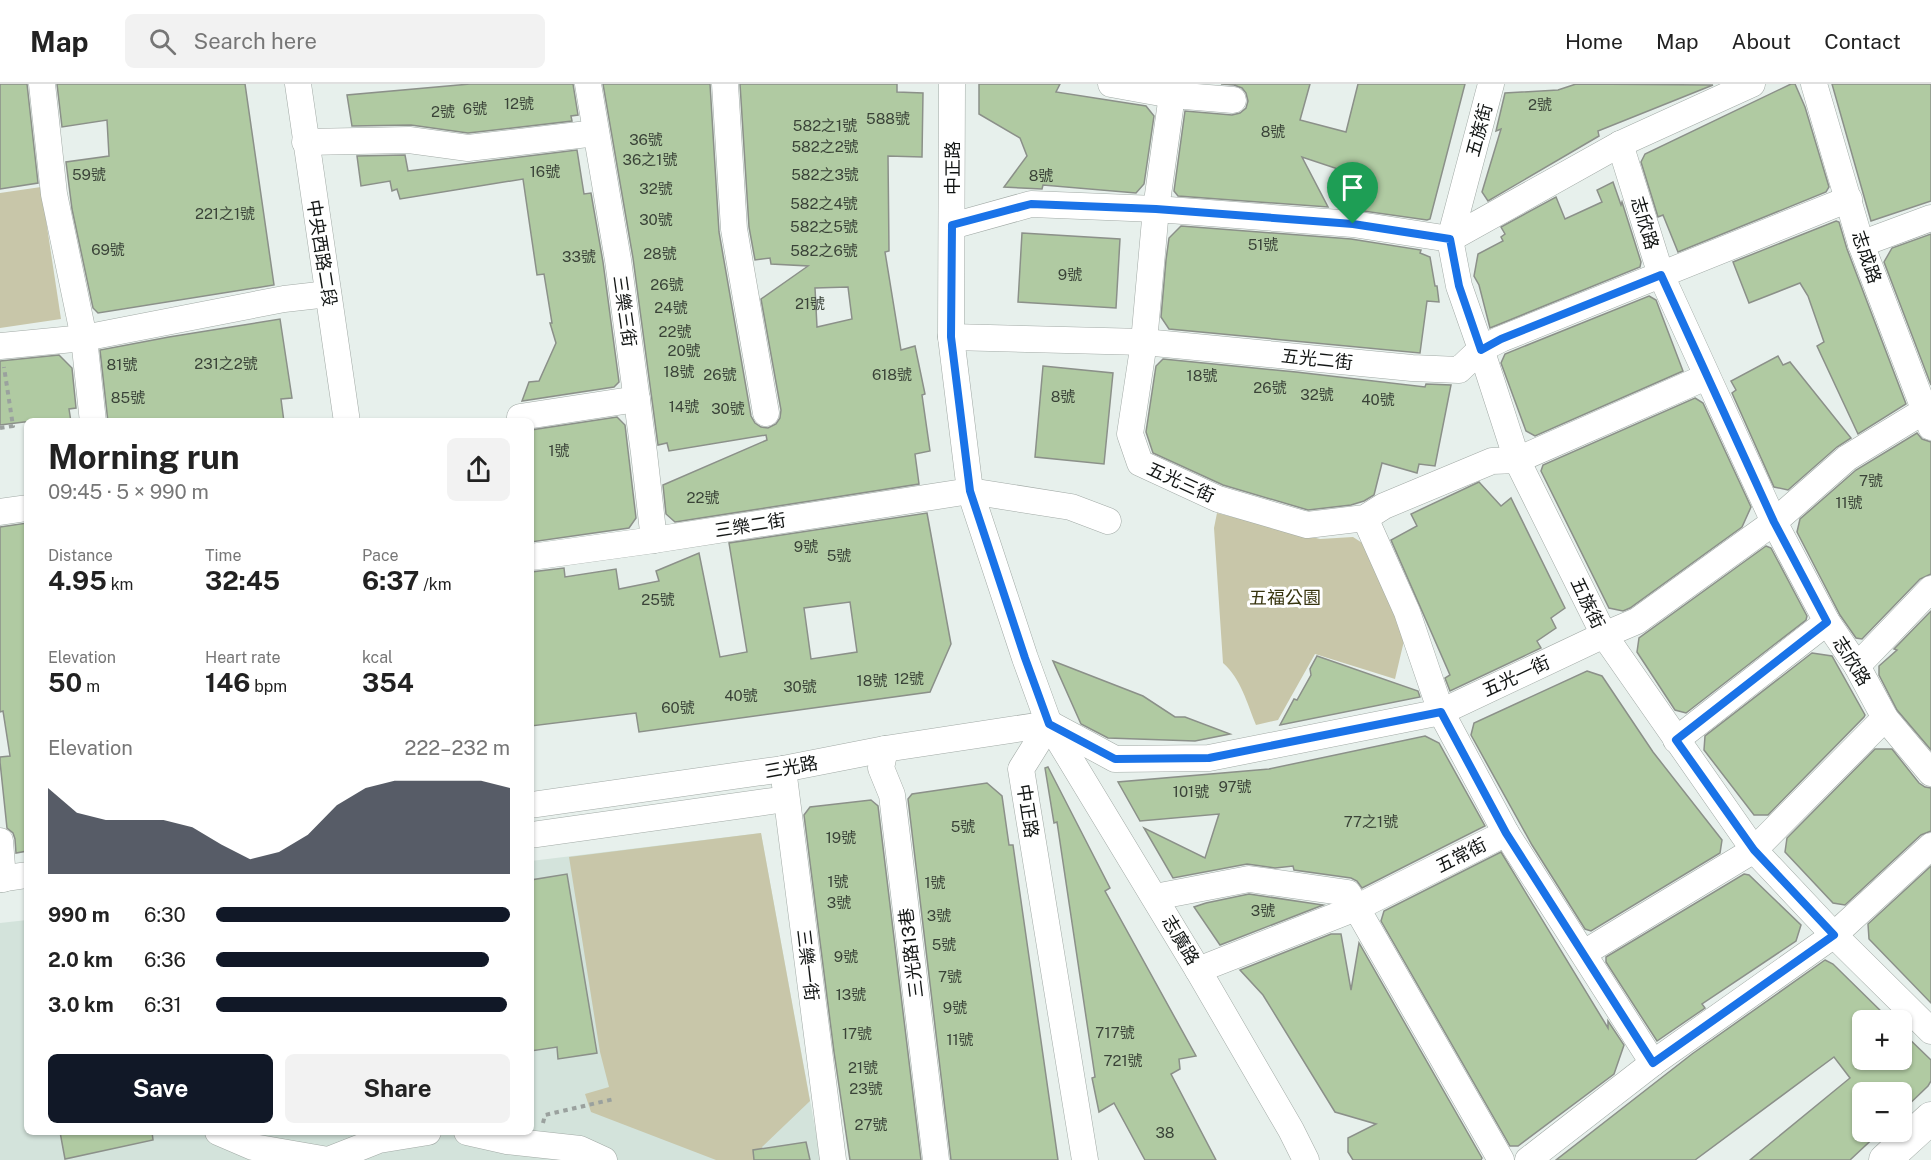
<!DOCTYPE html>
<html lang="en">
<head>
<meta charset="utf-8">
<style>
	:root { --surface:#fff; --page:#f2f2f2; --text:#222; --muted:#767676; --line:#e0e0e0; --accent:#111827 }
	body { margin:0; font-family:"Public Sans","Noto Sans TC",sans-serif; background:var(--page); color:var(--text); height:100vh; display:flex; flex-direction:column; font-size:22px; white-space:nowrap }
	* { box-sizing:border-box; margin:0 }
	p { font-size:20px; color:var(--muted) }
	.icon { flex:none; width:33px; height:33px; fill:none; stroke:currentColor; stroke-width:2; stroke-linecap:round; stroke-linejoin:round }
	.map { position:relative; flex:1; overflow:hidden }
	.details { position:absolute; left:24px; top:334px; width:510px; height:717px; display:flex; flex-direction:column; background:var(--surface); border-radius:9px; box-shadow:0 2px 4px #0004 }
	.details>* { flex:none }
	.tools { position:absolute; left:1852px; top:926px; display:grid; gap:12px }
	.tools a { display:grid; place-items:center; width:60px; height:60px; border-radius:9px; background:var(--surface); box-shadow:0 2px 4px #0004; font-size:30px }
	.pin { position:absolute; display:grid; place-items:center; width:51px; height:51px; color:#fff; margin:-62px -26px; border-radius:50% 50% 50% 0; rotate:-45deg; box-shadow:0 0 6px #0007 }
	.pin .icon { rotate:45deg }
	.round { display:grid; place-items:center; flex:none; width:63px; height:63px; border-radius:9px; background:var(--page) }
	.overview { display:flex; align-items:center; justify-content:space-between; height:102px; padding:0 24px }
	h1 { font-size:33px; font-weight:700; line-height:45px }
	.metrics { display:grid; grid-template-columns:repeat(3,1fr); gap:9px; height:102px; padding:6px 24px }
	.metrics div { display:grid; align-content:center }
	.metrics b { font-size:26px; font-weight:700 }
	.metrics small { font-size:16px; font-weight:400 }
	.metrics p { font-size:16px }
	.chart { height:168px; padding:12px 24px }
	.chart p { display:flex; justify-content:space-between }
	.chart svg { width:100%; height:108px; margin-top:6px; fill:var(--accent); opacity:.7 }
	.cta { display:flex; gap:12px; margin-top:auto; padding:12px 24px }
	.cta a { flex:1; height:69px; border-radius:9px; background:var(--accent); color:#fff; font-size:24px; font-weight:700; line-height:69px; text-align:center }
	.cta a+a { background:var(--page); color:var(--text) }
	ul { padding:0 24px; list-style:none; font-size:20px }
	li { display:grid; grid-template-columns:96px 72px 1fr; align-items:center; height:45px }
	li i { height:15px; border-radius:8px; background:var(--accent) }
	header { display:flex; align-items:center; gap:36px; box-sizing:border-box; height:84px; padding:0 30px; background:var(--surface); border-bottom:2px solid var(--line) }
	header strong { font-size:28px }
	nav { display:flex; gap:33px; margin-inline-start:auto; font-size:21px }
	.search { width:420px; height:54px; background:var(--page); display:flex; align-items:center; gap:15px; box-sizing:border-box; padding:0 21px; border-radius:9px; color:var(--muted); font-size:22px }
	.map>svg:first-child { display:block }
</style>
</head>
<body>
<header>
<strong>Map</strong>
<div class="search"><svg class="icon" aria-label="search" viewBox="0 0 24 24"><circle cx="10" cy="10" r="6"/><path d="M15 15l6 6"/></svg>Search here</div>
<nav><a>Home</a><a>Map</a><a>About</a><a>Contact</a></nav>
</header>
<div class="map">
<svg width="1931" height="1076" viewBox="0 0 1931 1076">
	<rect width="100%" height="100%" fill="#e7f0ec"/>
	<polygon fill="#d3e3db" points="761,749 821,1076 0,1076 0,839 27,836 27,1048 531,1048 531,777"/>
	<g fill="#c8c6a9">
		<polygon points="41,103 61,235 0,244 0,109"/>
		<path d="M1217,429L1320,455L1353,453L1370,464L1407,544L1395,595L1315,570L1278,636L1256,641C1247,619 1241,595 1223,579L1214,444Z"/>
		<polygon points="761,749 810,1017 762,1063 758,1076 716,1076 591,1028 585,1010 609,1003 600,968 569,773"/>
	</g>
	<g fill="#b0caa2" stroke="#8b9089" stroke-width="1.5" fill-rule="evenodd">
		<polygon points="0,0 27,0 38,99 0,105"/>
		<polygon points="57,0 245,0 274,201 98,229 93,224 72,125 66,78 109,72 107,36 62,43"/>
		<polygon points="470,0 573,0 578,31 571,32 572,37 468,49 411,41 352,42 347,11"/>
		<path d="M603,0H710L719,148L751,332L755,339L761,343L768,344L776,340L780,334L781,326L761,215L808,182L771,180L770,174L755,176L749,143L740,0H897V8L923,9L922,73L888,72L889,167L885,168L901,266L915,262L925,310L922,311L930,367L915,370L919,400L675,438L666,430L663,401L767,356L766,351L669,367L667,359L658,361L633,174ZM848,203L852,235L817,243L815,204Z"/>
		<polygon points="979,0 1060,0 1056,8 1146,22 1154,32 1144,100 1136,109 1043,101 1042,105 1004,103 1027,72 1020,54 979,30"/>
		<polygon points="1221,0 1310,0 1300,36 1346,48 1358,0 1465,0 1430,135 1427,136 1349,125 1359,92 1302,73 1328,123 1178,112 1174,107 1185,27 1232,31 1240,29 1246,24 1248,17 1246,9 1242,4 1234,1"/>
		<polygon points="1576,0 1713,1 1598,47 1599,52 1488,117 1482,108 1501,45 1496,47 1505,9 1558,6"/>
		<polygon points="1791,0 1795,0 1805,23 1829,103 1826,108 1678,168 1663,131 1658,133 1641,78 1645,70"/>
		<polygon points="1832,0 1931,0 1931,117 1871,137"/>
		<polygon points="577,66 584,110 591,109 603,178 619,298 614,303 522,317 529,298 539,297 556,259 550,239 552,239 544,190 537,191 523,95 400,115 397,105 392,107 390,97 361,102 357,72 405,71 408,87"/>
		<polygon points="1613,98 1621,121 1622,118 1641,178 1640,183 1490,244 1479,201 1474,192 1478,170 1503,157 1501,153 1505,150 1501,143 1556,113 1565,135 1602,118 1597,106"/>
		<polygon points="1836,137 1839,138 1847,165 1906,320 1858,350 1817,262 1824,258 1808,212 1800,199 1749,219 1733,178"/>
		<polygon points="1181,142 1351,155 1421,166 1420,169 1430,173 1435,202 1437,202 1439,218 1427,217 1420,269 1169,245 1161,233 1166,176 1169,154"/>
		<polygon points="1022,149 1120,155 1116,224 1018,218"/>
		<polygon points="1931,150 1931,301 1884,178 1892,164"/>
		<polygon points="1649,212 1656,216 1683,287 1535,352 1526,347 1501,279 1505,270"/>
		<polygon points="280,235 292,314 281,315 284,338 108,338 100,266 169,253"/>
		<polygon points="59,271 72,284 76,324 69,325 71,338 24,338 0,341 0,277"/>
		<polygon points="1778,272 1783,281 1790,278 1851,354 1837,363 1788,406 1774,403 1732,309 1736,306 1731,297"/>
		<polygon points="1163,275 1296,288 1425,303 1426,300 1451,301 1435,382 1419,380 1417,389 1382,379 1374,411 1364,417 1351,421 1308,426 1223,401 1153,369 1146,348 1156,282"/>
		<polygon points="1043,282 1113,289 1104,380 1035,373"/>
		<polygon points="1695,314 1703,319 1751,423 1742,443 1630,524 1623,527 1609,524 1541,387 1543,381"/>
		<polygon points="617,333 625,341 636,434 629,444 531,458 531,346"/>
		<polygon points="1917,349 1922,355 1931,358 1931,490 1920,495 1862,555 1856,554 1840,531 1814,481 1797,448 1800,435 1856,386"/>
		<polygon points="1479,398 1501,422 1511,414 1565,524 1551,534 1556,544 1537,557 1541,564 1450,607 1445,594 1450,591 1391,456 1417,442 1411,430"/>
		<path d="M927,429L951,560L930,608L639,648L636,629L531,642V488L564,484L565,493L616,485L619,505L659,497L656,487L699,469L720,573L747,568L729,459ZM850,518L857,568L811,575L804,524Z"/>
		<polygon points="27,439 27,767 16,769 15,755 13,749 7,744 0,678 0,673 10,672 3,627 0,628 0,443"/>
		<polygon points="1766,462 1771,464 1807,532 1806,536 1686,629 1675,626 1637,568 1639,554"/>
		<polygon points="1931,527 1931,666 1897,626 1879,591 1879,582 1897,566 1894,565"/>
		<polygon points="1812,569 1832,572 1865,631 1864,633 1768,731 1754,731 1704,666 1705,652"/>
		<polygon points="1317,572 1418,607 1420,613 1280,641 1294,615 1297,616 1311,591 1310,585"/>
		<polygon points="1053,577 1143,612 1175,633 1185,633 1230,650 1195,657 1108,654 1081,640"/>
		<polygon points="1587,587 1602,592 1653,668 1722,756 1720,769 1591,847 1585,845 1532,761 1471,651 1474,639"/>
		<polygon points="1425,652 1439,659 1485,742 1362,804 1357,797 1351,794 1294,786 1293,782 1275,784 1247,780 1173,794 1144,744 1205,774 1219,730 1140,737 1118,698 1269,685"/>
		<polygon points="1875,665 1892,665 1919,699 1925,703 1931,704 1931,747 1921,751 1845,821 1833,819 1785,768 1787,754"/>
		<polygon points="1048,683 1110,804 1105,807 1196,972 1179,975 1180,985 1171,990 1216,1076 1145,1076 1114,1019 1099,1028 1092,994 1095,993 1057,738 1054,739 1045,684"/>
		<polygon points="987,699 1002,712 1009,761 1013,761 1058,1076 951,1076 908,715 912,710"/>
		<polygon points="871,716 878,722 921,1076 850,1076 834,968 804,731 810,723"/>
		<polygon points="1501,768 1608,944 1608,937 1624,961 1614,990 1518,1062 1510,1062 1381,837 1384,827"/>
		<polygon points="1931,782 1931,919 1869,855 1868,840"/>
		<polygon points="567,790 597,969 558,975 557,963 531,967 531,796"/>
		<polygon points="1744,790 1749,791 1801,841 1796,857 1702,920 1705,924 1657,957 1606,878 1606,873"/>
		<polygon points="1249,810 1323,821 1220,861 1194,823 1206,819"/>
		<polygon points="1331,850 1341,850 1351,906 1359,859 1482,1074 1481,1076 1353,1076 1348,1068 1348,1054 1376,1040 1335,1028 1263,911 1240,886"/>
		<polygon points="1825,876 1833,880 1890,936 1863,936 1863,975 1902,975 1902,948 1931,976 1931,997 1928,1002 1902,1027 1902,1008 1863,1008 1863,1047 1881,1047 1850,1076 1750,1076 1850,994 1834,973 1695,1076 1556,1076 1692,970"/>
		<polygon points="60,1048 152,1048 153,1056 65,1075"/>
		<polygon points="806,1058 810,1076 754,1076 753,1066"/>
	</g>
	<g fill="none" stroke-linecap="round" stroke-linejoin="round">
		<g stroke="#a2aaa6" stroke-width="27">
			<g id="minor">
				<polyline points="42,0 54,110 84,254 93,338"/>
				<polyline points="298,0 347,338"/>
				<polyline points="588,0 618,176 644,369 654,456"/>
				<polyline points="725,0 734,145 766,329"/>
				<polyline points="952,0 951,253 970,407 1025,574 1049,640 1198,886 1291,1046 1306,1076"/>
				<polyline points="1111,0 1172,11 1233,16"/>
				<polyline points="1491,0 1450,155 1459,202 1481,265 1517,376 1604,551 1754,766 1834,851 1931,947"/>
				<polyline points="1814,0 1861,160 1931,343"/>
				<polyline points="1172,11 1156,125 1144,258 1130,350 1140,379 1218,415 1307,441 1365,434 1384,422 1492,377 1517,376 1706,293"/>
				<polyline points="305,58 409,56 468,64 596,49"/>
				<polyline points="1620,60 1661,191 1774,438 1827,538 1857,582 1885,634 1931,689"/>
				<polyline points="952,142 1031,120 1156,125 1353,140 1450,155 1620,60 1752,0"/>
				<polyline points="1861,160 1931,134"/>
				<polyline points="951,253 1144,258 1412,284 1459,286 1481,265 1501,255 1849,115"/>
				<polyline points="0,262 84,254 284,215 328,210"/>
				<polyline points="520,333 637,315"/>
				<polyline points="0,428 27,424"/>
				<polyline points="531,473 654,456 970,407 1071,423 1108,437"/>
				<polyline points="1857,582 1931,505"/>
				<polyline points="1049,640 1021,685 1085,1076"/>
				<polyline points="1050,640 1115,675 1209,674 1441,628 1604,551 1637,537 1774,438 1847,374 1924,327"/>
				<polyline points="1676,656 1827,538"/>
				<polyline points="885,665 881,684 892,711 936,1076"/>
				<polyline points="783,685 833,1076"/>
				<polyline points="531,721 783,685 885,665 1049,640"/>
				<polyline points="1506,749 1653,979"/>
				<polyline points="531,751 772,717"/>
				<polyline points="0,757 3,795"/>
				<polyline points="0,795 27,791"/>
				<polyline points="1155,813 1249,795 1348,809 1501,1076"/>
				<polyline points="1584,869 1754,766 1885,634"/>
				<polyline points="1198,886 1356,824 1506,749 1441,628 1407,528 1365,434"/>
				<polyline points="218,1048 253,1063 328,1076 379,1056 428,1048"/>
				<polyline points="467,1048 507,1057 580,1065 604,1076"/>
				<polyline points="1528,1076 1653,979 1834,851 1931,762"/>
			</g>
		</g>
		<g stroke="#a2aaa6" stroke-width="33">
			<polyline id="major" points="1885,1076 1931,1034"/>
		</g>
		<g stroke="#9aa19e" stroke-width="4" stroke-dasharray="4.5 4.5" stroke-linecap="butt">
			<polyline points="0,344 13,342 4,283"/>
			<polyline points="543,1039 545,1031 614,1015"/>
		</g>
		<use href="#minor" stroke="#fff" stroke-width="26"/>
		<use href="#major" stroke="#fff" stroke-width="32"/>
	</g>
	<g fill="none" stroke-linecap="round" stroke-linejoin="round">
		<g stroke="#fff" stroke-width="12">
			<polygon id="route" points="1031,120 1156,125 1353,140 1450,155 1459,202 1481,266 1501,255 1661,191 1774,438 1827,538 1676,656 1754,766 1834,851 1653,979 1506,749 1441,628 1209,674 1115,675 1049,640 1025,574 970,407 951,253 952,141"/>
		</g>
		<use href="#route" stroke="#1a73e8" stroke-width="8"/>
	</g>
	<g text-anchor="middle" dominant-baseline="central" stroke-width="6" stroke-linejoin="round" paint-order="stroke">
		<g font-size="15" fill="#3a4338">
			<text x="519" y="19">12號</text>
			<text x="1540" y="20">2號</text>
			<text x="475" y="24">6號</text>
			<text x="443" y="27">2號</text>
			<text x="888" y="34">588號</text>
			<text x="825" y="41">582之1號</text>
			<text x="1273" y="47">8號</text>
			<text x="646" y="55">36號</text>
			<text x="825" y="62">582之2號</text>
			<text x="650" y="75">36之1號</text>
			<text x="545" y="87">16號</text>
			<text x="89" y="90">59號</text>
			<text x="825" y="90">582之3號</text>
			<text x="1041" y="91">8號</text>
			<text x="656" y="104">32號</text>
			<text x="824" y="119">582之4號</text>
			<text x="225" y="129">221之1號</text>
			<text x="656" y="135">30號</text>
			<text x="824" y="142">582之5號</text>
			<text x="1263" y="160">51號</text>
			<text x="108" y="165">69號</text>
			<text x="824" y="166">582之6號</text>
			<text x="660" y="169">28號</text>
			<text x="579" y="172">33號</text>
			<text x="1070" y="190">9號</text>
			<text x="667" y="200">26號</text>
			<text x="810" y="219">21號</text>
			<text x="671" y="223">24號</text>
			<text x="675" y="247">22號</text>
			<text x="684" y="266">20號</text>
			<text x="226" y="279">231之2號</text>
			<text x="122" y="280">81號</text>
			<text x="679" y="287">18號</text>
			<text x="720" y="290">26號</text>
			<text x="892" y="290">618號</text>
			<text x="1202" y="291">18號</text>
			<text x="1270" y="303">26號</text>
			<text x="1317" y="310">32號</text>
			<text x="1063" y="312">8號</text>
			<text x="128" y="313">85號</text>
			<text x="1378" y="315">40號</text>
			<text x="684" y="322">14號</text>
			<text x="728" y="324">30號</text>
			<text x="559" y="366">1號</text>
			<text x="1871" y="396">7號</text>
			<text x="703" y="413">22號</text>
			<text x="1849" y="418">11號</text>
			<text x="806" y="462">9號</text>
			<text x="839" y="471">5號</text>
			<text x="658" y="515">25號</text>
			<text x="909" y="594">12號</text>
			<text x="872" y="596">18號</text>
			<text x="800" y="602">30號</text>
			<text x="741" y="611">40號</text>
			<text x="678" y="623">60號</text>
			<text x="1235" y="702">97號</text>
			<text x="1191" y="707">101號</text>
			<text x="1371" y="737">77之1號</text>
			<text x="963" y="742">5號</text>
			<text x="841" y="753">19號</text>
			<text x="838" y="797">1號</text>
			<text x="935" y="798">1號</text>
			<text x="839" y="818">3號</text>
			<text x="1263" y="826">3號</text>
			<text x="939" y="831">3號</text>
			<text x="944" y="860">5號</text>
			<text x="846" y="872">9號</text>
			<text x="950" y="892">7號</text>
			<text x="851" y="910">13號</text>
			<text x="955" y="923">9號</text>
			<text x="1115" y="948">717號</text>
			<text x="857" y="949">17號</text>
			<text x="960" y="955">11號</text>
			<text x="1123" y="976">721號</text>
			<text x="863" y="983">21號</text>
			<text x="866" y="1004">23號</text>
			<text x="871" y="1040">27號</text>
			<text x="1165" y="1048">38</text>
		</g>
		<g font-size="18" fill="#131615" stroke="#fff">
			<text transform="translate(1479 46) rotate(-75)">五族街</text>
			<text transform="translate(952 84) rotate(-90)">中正路</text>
			<text transform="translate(1645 139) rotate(73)">志欣路</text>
			<text transform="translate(322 169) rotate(81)">中央西路二段</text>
			<text transform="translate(1867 173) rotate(71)">志成路</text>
			<text transform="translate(625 227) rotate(82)">三樂三街</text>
			<text transform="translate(1317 275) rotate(6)">五光二街</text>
			<text transform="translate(1181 398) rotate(24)">五光三街</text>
			<text transform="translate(750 441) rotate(-9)">三樂二街</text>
			<text transform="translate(1588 519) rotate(64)">五族街</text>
			<text transform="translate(1852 577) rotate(58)">志欣路</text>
			<text transform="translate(1516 592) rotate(-25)">五光一街</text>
			<text transform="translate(791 683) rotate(-10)">三光路</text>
			<text transform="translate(1028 727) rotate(81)">中正路</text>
			<text transform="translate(1461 771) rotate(-27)">五常街</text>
			<text transform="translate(1181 856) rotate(59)">志廣路</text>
			<text transform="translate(911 869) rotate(-97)">三光路13巷</text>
			<text transform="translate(808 881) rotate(83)">三樂一街</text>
		</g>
		<g font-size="18" fill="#38350f" stroke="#fff">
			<text x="1285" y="513">五福公園</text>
		</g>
	</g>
</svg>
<div class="tools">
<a>+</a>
<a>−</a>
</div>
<div class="pin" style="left:1353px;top:140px;background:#1e9e55"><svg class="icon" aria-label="arrive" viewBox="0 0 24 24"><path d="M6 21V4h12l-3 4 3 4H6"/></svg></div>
<section class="details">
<div class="overview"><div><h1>Morning run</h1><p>09:45 · 5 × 990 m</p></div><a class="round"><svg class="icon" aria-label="share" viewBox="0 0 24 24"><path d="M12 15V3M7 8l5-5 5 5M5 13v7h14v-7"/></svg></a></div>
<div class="metrics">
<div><p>Distance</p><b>4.95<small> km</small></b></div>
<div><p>Time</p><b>32:45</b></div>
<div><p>Pace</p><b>6:37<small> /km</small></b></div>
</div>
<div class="metrics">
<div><p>Elevation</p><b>50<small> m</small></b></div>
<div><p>Heart rate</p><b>146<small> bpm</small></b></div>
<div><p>kcal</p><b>354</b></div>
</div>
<div class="chart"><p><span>Elevation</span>222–232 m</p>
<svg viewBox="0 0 160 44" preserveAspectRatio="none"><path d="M0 44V9L10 19L20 22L30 22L40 22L50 25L60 32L70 38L80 35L90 28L100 16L110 9L120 6L130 6L140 6L150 6L160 9V44z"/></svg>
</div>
<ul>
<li><b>990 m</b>6:30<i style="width:100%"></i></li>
<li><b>2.0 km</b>6:36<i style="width:93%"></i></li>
<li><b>3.0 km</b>6:31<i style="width:99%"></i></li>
</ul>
<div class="cta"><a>Save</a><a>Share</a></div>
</section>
</div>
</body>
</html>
